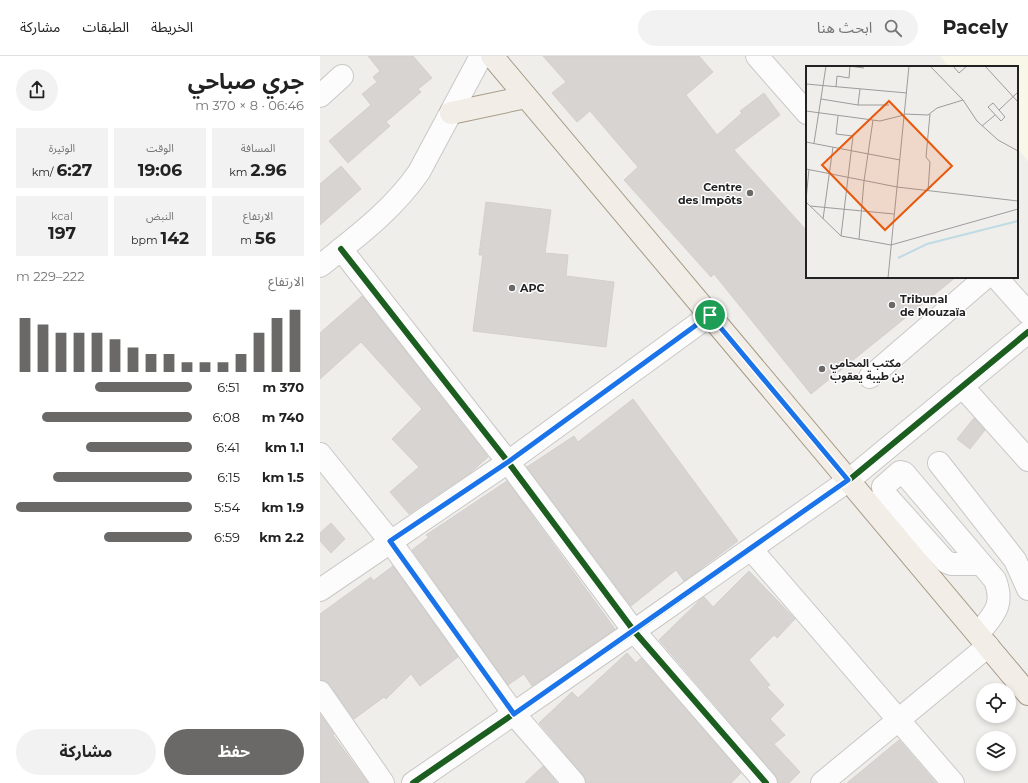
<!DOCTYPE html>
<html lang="ar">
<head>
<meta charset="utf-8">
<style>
	:root { --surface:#fff; --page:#f2f2f2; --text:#222; --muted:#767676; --line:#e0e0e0; --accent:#6a6968 }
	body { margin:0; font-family:Montserrat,"Noto Sans Arabic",sans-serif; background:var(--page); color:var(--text); direction:rtl; height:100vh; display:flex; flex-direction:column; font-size:15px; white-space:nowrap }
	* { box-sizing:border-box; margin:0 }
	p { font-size:13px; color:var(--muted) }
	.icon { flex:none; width:22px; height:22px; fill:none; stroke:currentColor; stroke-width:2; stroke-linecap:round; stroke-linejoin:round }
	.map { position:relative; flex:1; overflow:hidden; direction:ltr }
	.details { display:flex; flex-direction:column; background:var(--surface); width:320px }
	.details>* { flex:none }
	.fabs { position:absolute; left:656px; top:627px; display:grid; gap:8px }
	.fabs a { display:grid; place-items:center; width:40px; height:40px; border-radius:50%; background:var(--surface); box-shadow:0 2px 6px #0003; font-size:20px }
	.pin { position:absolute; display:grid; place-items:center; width:34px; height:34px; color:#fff; margin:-17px; border:2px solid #fff; border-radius:50%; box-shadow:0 1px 4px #0007 }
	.round { display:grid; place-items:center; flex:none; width:42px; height:42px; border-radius:21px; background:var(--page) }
	.overview { display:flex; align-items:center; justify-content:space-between; height:68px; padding:0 16px }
	h1 { font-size:22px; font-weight:700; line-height:30px }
	.metrics { display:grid; grid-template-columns:repeat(3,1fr); gap:6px; height:68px; padding:4px 16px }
	.metrics div { display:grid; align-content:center; border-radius:0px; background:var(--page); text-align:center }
	.metrics b { font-size:17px; font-weight:700 }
	.metrics small { font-size:11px; font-weight:400 }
	.metrics p { font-size:11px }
	.chart { height:112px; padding:8px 16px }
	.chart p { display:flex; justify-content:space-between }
	.chart svg { width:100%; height:72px; margin-top:4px; stroke:var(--accent); stroke-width:6 }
	.primary-button { display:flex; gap:8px; margin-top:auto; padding:8px 16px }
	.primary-button a { flex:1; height:46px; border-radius:24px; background:var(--accent); color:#fff; font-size:16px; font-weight:700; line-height:46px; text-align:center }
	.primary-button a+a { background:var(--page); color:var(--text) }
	ul { padding:0 16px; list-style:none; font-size:13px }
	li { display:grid; grid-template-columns:64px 48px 1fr; align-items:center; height:30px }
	li i { height:10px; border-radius:5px; background:var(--accent) }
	header { display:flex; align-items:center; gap:24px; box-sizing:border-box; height:56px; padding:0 20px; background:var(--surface); border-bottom:1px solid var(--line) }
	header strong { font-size:19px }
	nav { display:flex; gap:22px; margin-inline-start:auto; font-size:14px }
	.search { width:280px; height:36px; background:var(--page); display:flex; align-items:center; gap:10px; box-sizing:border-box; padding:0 14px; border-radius:22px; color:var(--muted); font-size:15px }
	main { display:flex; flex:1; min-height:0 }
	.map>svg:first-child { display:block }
</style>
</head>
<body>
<header>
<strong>Pacely</strong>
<div class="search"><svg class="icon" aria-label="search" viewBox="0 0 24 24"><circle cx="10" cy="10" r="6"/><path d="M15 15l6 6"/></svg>ابحث هنا</div>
<nav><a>الخريطة</a><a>الطبقات</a><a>مشاركة</a></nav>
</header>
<main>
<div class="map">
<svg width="708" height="727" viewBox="0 0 708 727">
	<rect width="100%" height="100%" fill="#f0eeeb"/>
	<polygon fill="#f8f7e8" points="620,0 708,0 708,105 697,92 697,11 629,11"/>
	<g fill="#d7d4d2" stroke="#d3d0cc">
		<polygon points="48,0 93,0 112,22 98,33 101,36 66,66 70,70 28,107 9,85 51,49 42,38 57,26 53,21 60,15"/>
		<polygon points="223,0 379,0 393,16 366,39 397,79 422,57 420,55 444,37 460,59 414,94 487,175 487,221 636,221 491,338 394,218 391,221 304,124 318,111 270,55 257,66 232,37 246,26"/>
		<polygon points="21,110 41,133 0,169 0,128"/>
		<polygon points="166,146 231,154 225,197 248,199 246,220 294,226 286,291 153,275 163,199 159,199"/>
		<polygon points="42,240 168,401 151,416 89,458 70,436 99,411 72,383 102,353 41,286 0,323 0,277"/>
		<polygon points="313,343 418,485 364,525 356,514 311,550 207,411 254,380 258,386"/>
		<polygon points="654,362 665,374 650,393 637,383"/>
		<polygon points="187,425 295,573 212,630 204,618 188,629 92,494 109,481 106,479"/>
		<polygon points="11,467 25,483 11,497 0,485 0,477"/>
		<polygon points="73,510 138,601 100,630 91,618 66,643 64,641 34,663 10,629 6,625 0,624 0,558 51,521 53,525"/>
		<polygon points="429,515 475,563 457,582 454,579 429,604 450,629 447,631 464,649 450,663 465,679 454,688 480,716 469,727 458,727 455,719 339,584 381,543 384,541 393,551"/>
		<polygon points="307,597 316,607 321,602 421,717 411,727 266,727 263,719 219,667 252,636 258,642"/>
		<polygon points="0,658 14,678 13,679 48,727 0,727"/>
		<polygon points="579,684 616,727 527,727"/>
		<polygon points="223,710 237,727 205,727"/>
	</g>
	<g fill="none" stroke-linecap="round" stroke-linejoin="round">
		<g stroke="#c9c8c7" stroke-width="24">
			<g id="minor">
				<polyline points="437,0 487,57"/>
				<polyline points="0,40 22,20"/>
				<polyline points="21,193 188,406 314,575 446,727"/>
				<path d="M0,210C36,181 72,155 99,116L161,0"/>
				<polyline points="676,221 708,257"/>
				<polyline points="550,321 666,221"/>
				<polyline points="642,330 708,404"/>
				<polyline points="0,398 70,485 194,658 254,727"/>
				<polyline points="619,407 695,504 708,533"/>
				<polyline points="431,493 633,727"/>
				<polyline points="0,534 188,406 390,259"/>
				<path d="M658,578C673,559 685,550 675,524L584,417L580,416L563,431L564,437L626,506L632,508H661"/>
				<polyline points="0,636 63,727"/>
				<polyline points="93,727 314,575 529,424 708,276"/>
				<polyline points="502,727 668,590"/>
			</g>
		</g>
		<g stroke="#a79c86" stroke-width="24">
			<g id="major">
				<polyline points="172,0 708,638"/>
				<polyline points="131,57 206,41"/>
			</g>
		</g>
		<use href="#minor" stroke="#fdfcfc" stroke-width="22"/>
		<use href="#major" stroke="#f3ede7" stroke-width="22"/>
		<g stroke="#fff" stroke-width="8">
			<g id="cycleway">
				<polyline points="21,193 188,406 314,575 446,727"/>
				<polyline points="93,727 314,575 529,424 708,276"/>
			</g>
		</g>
		<use href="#cycleway" stroke="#1b5e20" stroke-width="6"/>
	</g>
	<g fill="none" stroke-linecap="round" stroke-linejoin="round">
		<g stroke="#fff" stroke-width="8">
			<polygon id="route" points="390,259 528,424 194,658 70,485 188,406"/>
		</g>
		<use href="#route" stroke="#1a73e8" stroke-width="5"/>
	</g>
	<g fill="#6a6968" stroke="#fff" stroke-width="1.5">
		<circle cx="430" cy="137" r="4"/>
		<circle cx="192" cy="232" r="4"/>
		<circle cx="572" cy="249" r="4"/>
		<circle cx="502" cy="313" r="4"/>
	</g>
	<g text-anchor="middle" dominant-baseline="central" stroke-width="3" stroke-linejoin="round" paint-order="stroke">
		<g font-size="11" font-weight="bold" fill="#222" stroke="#fff" text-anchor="start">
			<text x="422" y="131" text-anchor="end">Centre<tspan x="422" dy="13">des Impôts</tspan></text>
			<text x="200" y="232">APC</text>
			<text x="580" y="243">Tribunal<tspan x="580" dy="13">de Mouzaïa</tspan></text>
			<text x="510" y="307">مكتب المحامي<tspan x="510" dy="13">بن طيبة يعقوب</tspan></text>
		</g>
	</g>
	<g transform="translate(486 10)">
		<rect width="212" height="212" fill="#f0eeeb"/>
		<path fill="none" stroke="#bfdbe3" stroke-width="2" d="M92,192L121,178L212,155"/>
		<path fill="none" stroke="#9e9c9b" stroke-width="1" d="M43,0L58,2M124,0L157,34L171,55L192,74L212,85M147,0L153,7L161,0M179,0L212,36M0,18L101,27M30,21L31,10L43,12L44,0M15,33L52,39L54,23M187,37L199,51L195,55L182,41ZM52,39H83M193,44L212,26M0,45L74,55L98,49M98,48L122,49L131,42L157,34M32,50L30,68L47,70L35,170M176,60L189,49M0,76L94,94M8,77L20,0M0,103L91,121L212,135M122,125L124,96L120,91L124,48M0,134L3,103M0,136L35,170L85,179L212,143M4,140L88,148M17,153L27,81M53,173L58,115L67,54M82,212L103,0"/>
		<path fill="#e8590c" fill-opacity="0.15" stroke="#e8590c" stroke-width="2" d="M83,35L146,100L79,164L16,99Z"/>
		<rect width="212" height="212" fill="none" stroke="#222" stroke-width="2"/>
	</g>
</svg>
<div class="fabs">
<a><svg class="icon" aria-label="locate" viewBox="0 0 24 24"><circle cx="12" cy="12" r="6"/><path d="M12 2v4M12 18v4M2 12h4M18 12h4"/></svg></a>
<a><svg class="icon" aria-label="layers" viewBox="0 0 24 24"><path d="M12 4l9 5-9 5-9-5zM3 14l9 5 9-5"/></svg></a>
</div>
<div class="pin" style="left:390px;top:259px;background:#1e9e55"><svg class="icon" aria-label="arrive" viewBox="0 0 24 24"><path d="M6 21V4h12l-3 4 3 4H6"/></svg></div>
</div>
<section class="details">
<div class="overview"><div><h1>جري صباحي</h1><p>06:46 · 8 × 370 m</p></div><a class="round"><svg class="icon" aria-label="share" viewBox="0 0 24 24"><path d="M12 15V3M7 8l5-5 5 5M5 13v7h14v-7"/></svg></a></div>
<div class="metrics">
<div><p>المسافة</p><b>2.96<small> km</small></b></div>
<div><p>الوقت</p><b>19:06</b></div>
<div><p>الوتيرة</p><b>6:27<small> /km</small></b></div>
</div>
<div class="metrics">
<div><p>الارتفاع</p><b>56<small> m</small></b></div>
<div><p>النبض</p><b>142<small> bpm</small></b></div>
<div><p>kcal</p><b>197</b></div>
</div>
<div class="chart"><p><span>الارتفاع</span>222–229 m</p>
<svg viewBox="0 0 160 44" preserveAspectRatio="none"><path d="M5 44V11M15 44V15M25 44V20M35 44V20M45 44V20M55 44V24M65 44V29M75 44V33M85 44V33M95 44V38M105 44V38M115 44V38M125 44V33M135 44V20M145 44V11M155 44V6"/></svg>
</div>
<ul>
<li><b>370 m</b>6:51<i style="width:55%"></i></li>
<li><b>740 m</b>6:08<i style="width:85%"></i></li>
<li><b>1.1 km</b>6:41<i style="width:60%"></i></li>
<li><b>1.5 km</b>6:15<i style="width:79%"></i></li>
<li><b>1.9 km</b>5:54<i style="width:100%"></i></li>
<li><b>2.2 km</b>6:59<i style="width:50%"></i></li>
</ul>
<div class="primary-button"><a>حفظ</a><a>مشاركة</a></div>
</section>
</main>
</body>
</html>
